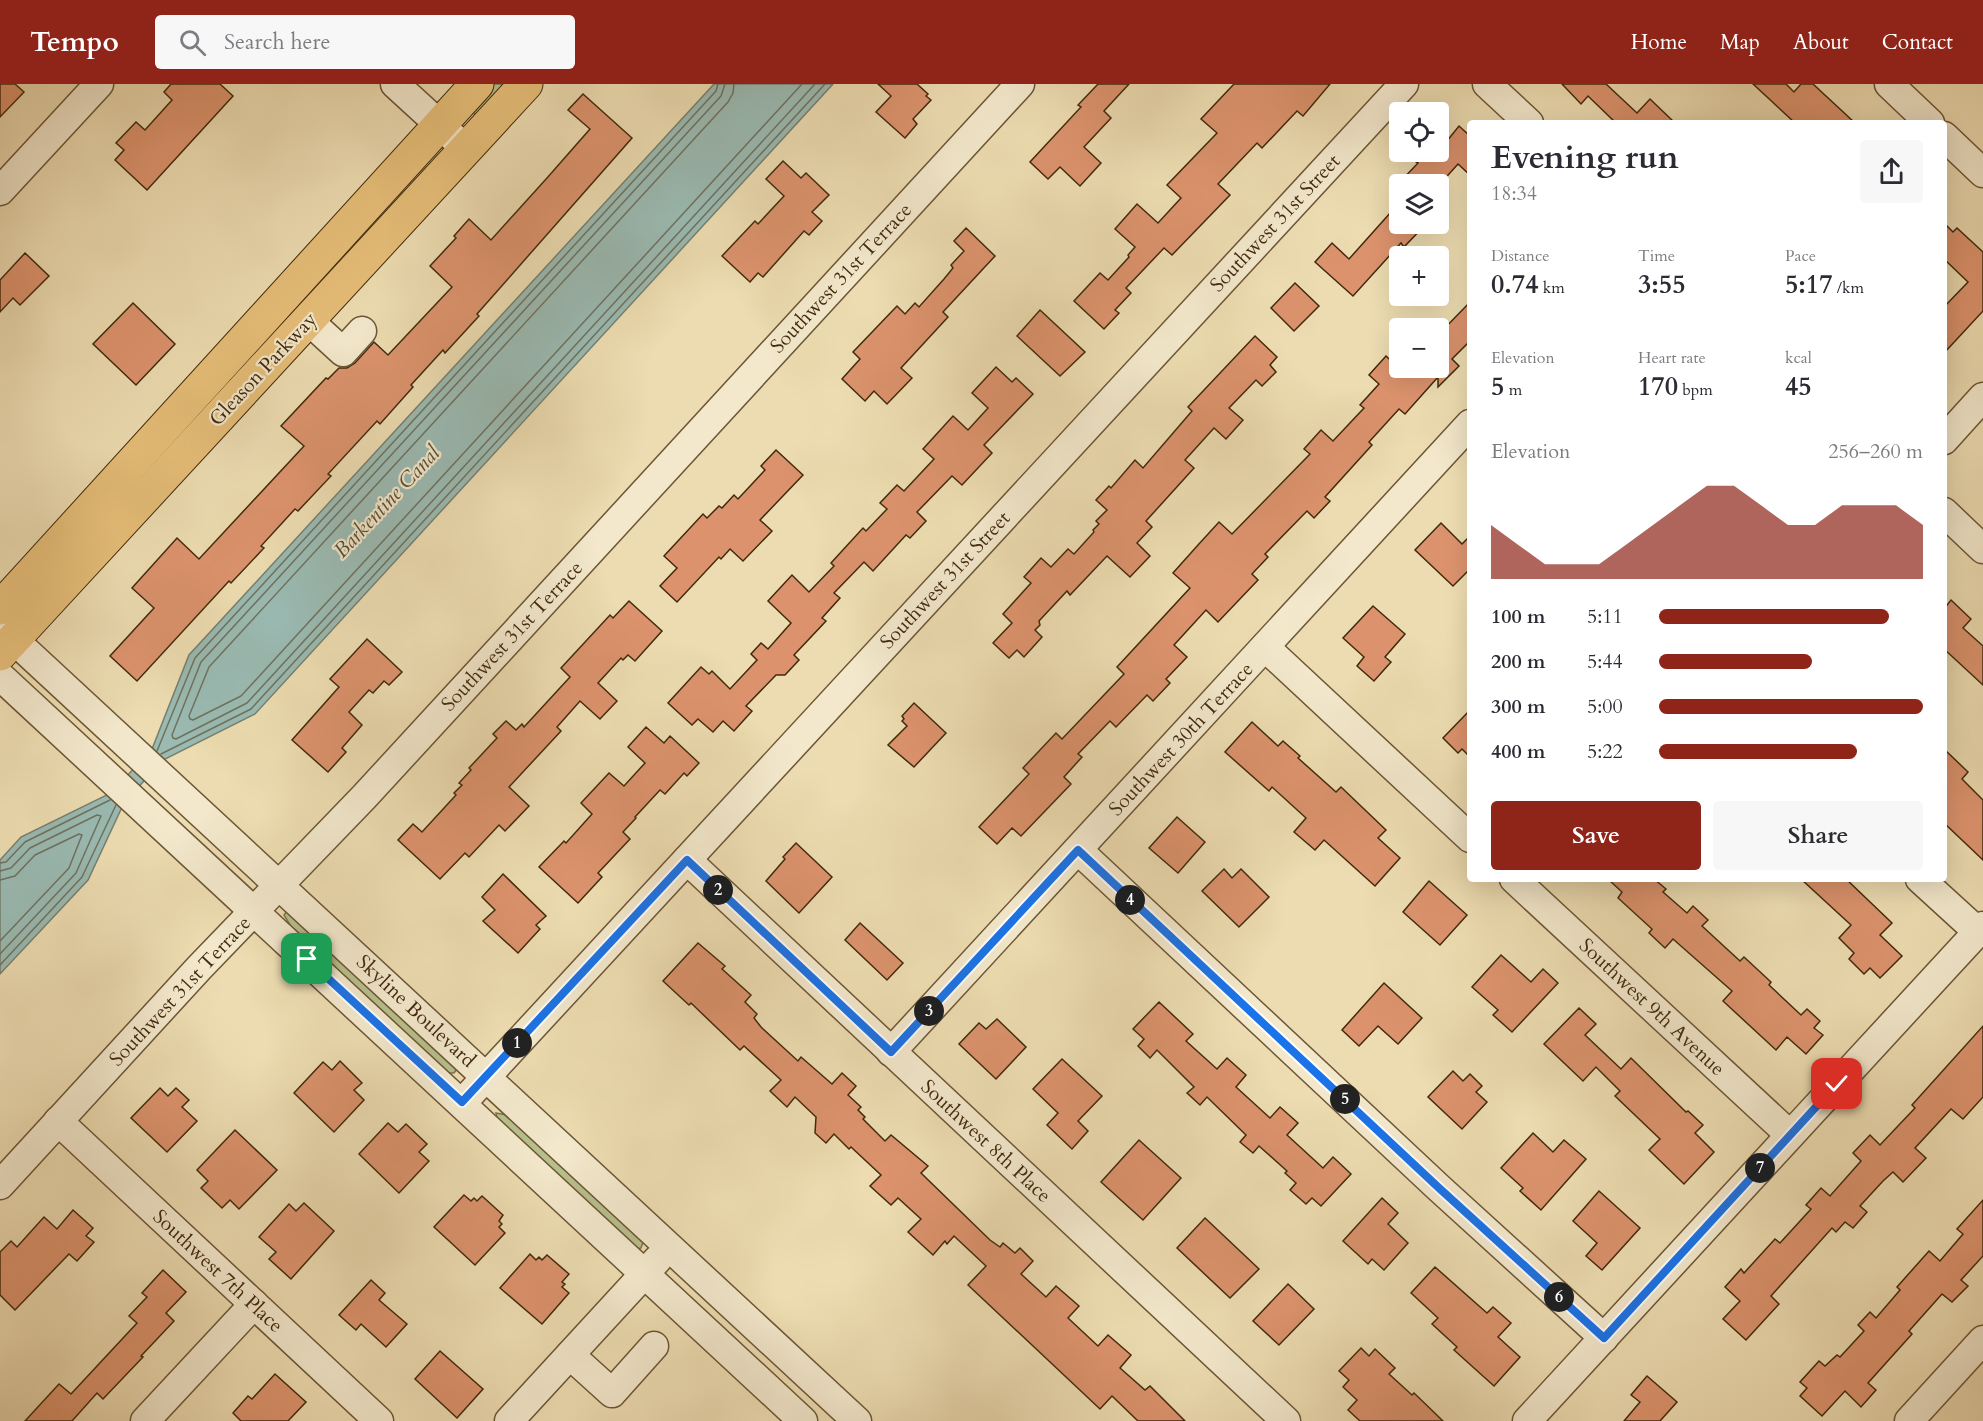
<!DOCTYPE html>
<html lang="en">
<head>
<meta charset="utf-8">
<style>
	:root { --surface:#fff; --page:#f7f7f7; --text:#2b2b33; --muted:#7c7c81; --accent:#8f2418 }
	body { margin:0; font-family:Cardo,serif; background:var(--page); color:var(--text); height:100vh; display:flex; flex-direction:column; font-size:22px; white-space:nowrap }
	* { box-sizing:border-box; margin:0 }
	p { font-size:20px; color:var(--muted) }
	.icon { flex:none; width:33px; height:33px; fill:none; stroke:currentColor; stroke-width:2; stroke-linecap:round; stroke-linejoin:round }
	.map { position:relative; flex:1; overflow:hidden }
	.sheet { position:absolute; left:1467px; top:36px; width:480px; height:762px; display:flex; flex-direction:column; background:var(--surface); border-radius:6px; box-shadow:0 6px 24px #0002 }
	.sheet>* { flex:none }
	.tools { position:absolute; left:1389px; top:18px; display:grid; gap:12px }
	.tools a { display:grid; place-items:center; width:60px; height:60px; border-radius:6px; background:var(--surface); box-shadow:0 6px 24px #0002; font-size:30px }
	.pin { position:absolute; display:grid; place-items:center; width:51px; height:51px; color:#fff; margin:-26px; border-radius:12px; box-shadow:0 3px 9px #0006 }
	.km { position:absolute; width:30px; height:30px; margin:-15px; border-radius:50%; background:#222; color:#fff; font-size:16px; line-height:30px; text-align:center }
	.round { display:grid; place-items:center; flex:none; width:63px; height:63px; border-radius:6px; background:var(--page) }
	.overview { display:flex; align-items:center; justify-content:space-between; height:102px; padding:0 24px }
	h1 { font-size:33px; font-weight:700; line-height:45px }
	.figures { display:grid; grid-template-columns:repeat(3,1fr); gap:9px; height:102px; padding:6px 24px }
	.figures div { display:grid; align-content:center }
	.figures b { font-size:26px; font-weight:700 }
	.figures small { font-size:16px; font-weight:400 }
	.figures p { font-size:16px }
	.chart { height:168px; padding:12px 24px }
	.chart p { display:flex; justify-content:space-between }
	.chart svg { width:100%; height:108px; margin-top:6px; fill:var(--accent); opacity:.7 }
	.action { display:flex; gap:12px; margin-top:auto; padding:12px 24px }
	.action a { flex:1; height:69px; border-radius:6px; background:var(--accent); color:#fff; font-size:24px; font-weight:700; line-height:69px; text-align:center }
	.action a+a { background:var(--page); color:var(--text) }
	ul { padding:0 24px; list-style:none; font-size:20px }
	li { display:grid; grid-template-columns:96px 72px 1fr; align-items:center; height:45px }
	li i { height:15px; border-radius:8px; background:var(--accent) }
	header { display:flex; align-items:center; gap:36px; box-sizing:border-box; height:84px; padding:0 30px; background:var(--accent); color:#fff }
	header strong { font-size:28px }
	nav { display:flex; gap:33px; margin-inline-start:auto; font-size:21px }
	.search { width:420px; height:54px; background:var(--page); display:flex; align-items:center; gap:15px; box-sizing:border-box; padding:0 21px; border-radius:6px; color:var(--muted); font-size:22px }
	.map>svg:first-child { display:block }
</style>
</head>
<body>
<header>
<strong>Tempo</strong>
<div class="search"><svg class="icon" aria-label="search" viewBox="0 0 24 24"><circle cx="10" cy="10" r="6"/><path d="M15 15l6 6"/></svg>Search here</div>
<nav><a>Home</a><a>Map</a><a>About</a><a>Contact</a></nav>
</header>
<div class="map">
<svg width="1983" height="1337" viewBox="0 0 1983 1337">
	<rect width="100%" height="100%" fill="#eddcb1"/>
	<filter id="stains"><feTurbulence type="fractalNoise" baseFrequency=".00333" numOctaves="4"/><feColorMatrix values="0 0 0 0 .2 0 0 0 0 .09 0 0 0 0 .02 0 0 0 .5 -.17"/></filter>
	<radialGradient id="worn" r=".72"><stop offset=".6" stop-color="#630" stop-opacity="0"/><stop offset="1" stop-color="#630" stop-opacity=".3"/></radialGradient>
	<g fill="#b7c08c" stroke="#7c754c" stroke-width="1.5">
		<polygon points="491,0 515,0 477,32 473,29"/>
		<polygon points="286,828 292,829 453,975 456,986 454,989 445,989 296,851 284,831"/>
		<polygon points="496,1029 507,1031 643,1158 641,1164 638,1165 498,1039"/>
	</g>
	<polygon fill="#9abab2" stroke="#768070" stroke-width="1.5" points="714,0 833,0 255,630 163,676 124,719 88,796 0,890 0,776 21,753 111,709 152,665 189,571"/>
	<g fill="none" stroke-linecap="round" stroke-linejoin="round">
		<g stroke="#6e725f" stroke-width="1.5">
			<polyline points="725,0 721,12 201,578 172,651 173,654 176,655 247,619 815,0"/>
			<polyline points="734,0 733,9 728,18 209,583 189,632 190,635 193,636 241,612 802,0"/>
			<polyline points="157,667 195,574 716,7 718,0"/>
			<polyline points="161,670 251,625 825,0"/>
			<polyline points="0,779 6,778 25,758 110,716"/>
			<polyline points="0,787 11,784 30,764 97,731 101,732 76,789 0,870"/>
			<polyline points="0,796 15,792 35,771 79,750 82,751 69,784 0,857"/>
			<polyline points="0,881 82,793 116,721"/>
		</g>
	</g>
	<g fill="#dc936d" stroke="#412a0c" stroke-width="1.5">
		<polygon points="0,0 15,0 24,8 0,33"/>
		<polygon points="171,0 220,0 233,12 147,106 115,76 124,66 116,59 136,38 145,46 172,16 164,8"/>
		<polygon points="878,0 917,0 928,10 926,12 931,16 913,35 917,40 905,54 876,28 891,12"/>
		<polygon points="1098,0 1129,0 1104,27 1111,34 1084,63 1101,79 1080,102 1060,83 1048,95 1030,78 1081,23 1078,21"/>
		<polygon points="1234,0 1330,0 1303,32 1297,27 1262,64 1257,59 1218,100 1230,111 1172,171 1164,164 1126,204 1131,209 1115,226 1119,229 1104,245 1074,217 1100,189 1108,196 1129,173 1128,171 1135,163 1115,145 1137,120 1158,139 1181,114 1167,101 1217,49 1201,35"/>
		<polygon points="1562,0 1606,0 1637,29 1650,15 1675,39 1616,39 1588,12 1581,20"/>
		<polygon points="1753,0 1786,0 1794,8 1801,0 1813,0 1855,39 1795,39"/>
		<polygon points="583,10 632,54 477,230 479,232 445,269 443,266 411,301 413,303 380,340 377,337 328,390 331,392 298,427 295,425 261,462 264,464 231,499 229,497 137,597 110,572 154,524 132,504 177,454 199,475 304,362 281,342 326,294 328,295 339,284 347,284 355,279 374,258 388,271 452,203 430,182 456,154 454,152 469,135 491,156 547,94 590,45 568,26"/>
		<polygon points="1459,42 1470,52 1470,91 1458,80 1440,100 1398,100 1418,79 1413,76 1421,68 1438,68"/>
		<polygon points="783,77 801,94 806,89 829,111 812,128 822,137 809,151 804,147 763,193 758,189 750,198 722,172 755,137 758,140 784,112 766,95"/>
		<polygon points="1400,118 1400,140 1426,140 1404,163 1401,159 1353,212 1315,178 1332,159 1349,175"/>
		<polygon points="1944,139 1953,148 1957,144 1983,168 1983,227 1944,269 1944,223 1968,198 1944,175"/>
		<polygon points="966,144 995,172 943,228 948,233 901,284 912,294 887,320 874,307 865,317 842,295 860,275 853,268 897,222 905,230 915,219 919,223 944,195 953,184 951,181 964,167 954,157"/>
		<polygon points="25,169 49,192 20,221 13,214 0,228 0,196"/>
		<polygon points="1295,199 1319,222 1294,247 1271,224"/>
		<polygon points="1470,218 1470,257 1452,275 1459,282 1438,303 1438,293 1405,330 1399,325 1369,358 1372,361 1325,413 1330,417 1314,434 1307,427 1265,470 1268,473 1252,490 1258,496 1218,538 1206,526 1174,561 1187,573 1166,595 1170,599 1153,617 1147,611 1116,643 1110,637 1078,670 1082,673 1064,693 1071,700 1021,752 1012,744 997,760 979,743 1029,690 1023,684 1056,649 1062,655 1124,590 1117,583 1190,504 1173,489 1198,461 1219,438 1232,450 1310,370 1304,365 1321,346 1333,357 1364,324 1360,321 1379,300 1369,291 1386,272 1399,284 1438,284 1438,251"/>
		<polygon points="133,219 175,260 136,301 93,260"/>
		<polygon points="1040,226 1085,268 1060,292 1017,252"/>
		<polygon points="1255,252 1277,273 1270,281 1276,288 1262,302 1256,296 1229,324 1243,336 1226,355 1214,344 1185,376 1194,384 1146,437 1152,443 1137,459 1150,472 1130,493 1107,472 1070,511 1067,507 1039,537 1040,541 1035,546 1042,553 1024,573 1017,566 1009,574 993,559 1012,539 1003,530 1031,499 1024,493 1041,474 1051,483 1068,465 1074,470 1094,448 1093,446 1099,440 1096,437 1107,426 1096,416 1109,402 1111,404 1135,376 1143,384 1192,327 1188,323"/>
		<polygon points="996,283 1012,298 1016,294 1033,310 984,361 992,369 962,401 952,392 917,428 926,437 910,454 906,451 873,487 864,478 834,509 840,514 822,534 826,537 794,571 799,576 785,591 776,591 746,622 752,627 734,647 723,637 713,648 698,635 692,641 668,619 701,583 709,590 712,587 730,605 757,576 751,570 761,559 768,565 791,539 768,517 792,491 809,508 834,482 831,479 863,444 866,447 887,425 880,419 897,401 904,407 934,375 923,365 953,332 968,346 988,324 972,309"/>
		<polygon points="776,366 803,391 760,436 772,447 743,477 730,465 721,475 719,473 677,518 660,502 677,484 664,472 703,430 707,434 719,422 722,424 734,411 738,415 765,386 761,382"/>
		<polygon points="1441,439 1462,460 1470,452 1470,485 1453,502 1415,466"/>
		<polygon points="1951,516 1971,535 1963,544 1983,562 1983,601 1944,565 1944,525"/>
		<polygon points="629,517 662,547 635,577 628,571 623,576 621,574 598,599 617,617 600,635 580,617 557,643 561,647 509,703 529,722 505,747 499,741 469,773 465,769 440,795 398,756 413,740 422,748 456,711 454,709 462,701 459,699 471,686 469,684 497,654 493,650 506,637 516,646 522,640 524,643 570,593 561,584 610,531 613,534"/>
		<polygon points="1373,522 1405,550 1385,573 1391,578 1374,597 1357,582 1364,573 1343,554"/>
		<polygon points="367,555 402,588 389,601 384,597 373,609 369,606 349,628 362,641 342,664 346,668 328,688 292,656 339,603 330,595"/>
		<polygon points="914,619 946,649 914,683 888,661 907,642 902,637 904,635 902,632"/>
		<polygon points="1470,626 1470,673 1462,665 1458,669 1443,654"/>
		<polygon points="1252,638 1278,662 1283,657 1300,672 1298,674 1336,708 1341,703 1386,746 1378,754 1400,774 1375,802 1324,756 1315,766 1294,748 1306,734 1272,703 1269,707 1225,668"/>
		<polygon points="646,643 664,659 670,652 699,679 687,692 684,689 665,710 660,706 635,733 636,734 623,748 630,755 598,789 602,793 578,819 539,783 564,757 566,759 592,730 581,719 609,689 624,702 645,679 628,663"/>
		<polygon points="1944,665 1968,688 1962,695 1983,716 1983,776 1944,739"/>
		<polygon points="1177,733 1205,758 1178,789 1149,764"/>
		<polygon points="796,759 832,793 799,829 766,797 785,775 783,773"/>
		<polygon points="1224,785 1232,794 1241,785 1269,813 1239,843 1202,807"/>
		<polygon points="503,790 546,832 536,841 540,845 518,869 483,837 495,826 482,813"/>
		<polygon points="1608,795 1654,795 1666,805 1663,808 1687,829 1693,822 1708,836 1702,842 1740,877 1744,873 1771,898 1769,901 1801,931 1807,925 1820,937 1814,944 1823,951 1806,970 1787,953 1776,966 1723,917 1732,907 1673,855 1665,864 1649,849 1652,845 1618,814 1622,808"/>
		<polygon points="1801,795 1846,795 1892,839 1880,851 1902,872 1880,894 1870,884 1864,890 1849,875 1854,869 1839,854 1851,841"/>
		<polygon points="1429,797 1467,831 1440,861 1403,828"/>
		<polygon points="860,839 903,879 887,896 845,856"/>
		<polygon points="698,859 725,882 722,885 751,911 745,918 757,930 754,934 761,943 798,977 801,973 832,1000 842,989 856,1002 848,1011 861,1023 858,1026 865,1033 863,1035 885,1057 891,1051 928,1082 921,1089 990,1156 1000,1163 1003,1159 1015,1169 1020,1164 1033,1177 1021,1190 1046,1213 1056,1202 1079,1222 1068,1234 1098,1262 1108,1251 1131,1271 1120,1284 1145,1306 1150,1302 1185,1337 1138,1337 1112,1312 1100,1325 968,1201 986,1182 954,1152 947,1160 945,1157 933,1171 908,1148 921,1135 898,1114 891,1121 870,1102 881,1091 851,1063 849,1065 834,1050 826,1059 815,1049 816,1033 795,1013 787,1023 770,1007 781,996 744,962 740,966 691,919 689,921 663,897"/>
		<polygon points="1501,871 1531,898 1543,885 1558,899 1512,948 1493,931 1498,926 1472,903"/>
		<polygon points="1384,899 1422,934 1398,960 1378,942 1359,962 1342,946"/>
		<polygon points="1159,918 1193,950 1186,957 1217,985 1227,974 1246,991 1236,1003 1270,1034 1280,1023 1298,1039 1287,1051 1323,1084 1333,1073 1351,1090 1321,1122 1312,1114 1306,1120 1290,1106 1296,1099 1285,1089 1287,1087 1259,1062 1253,1069 1240,1058 1246,1051 1207,1013 1200,1021 1187,1009 1194,1003 1157,966 1150,974 1138,962 1144,955 1133,945"/>
		<polygon points="1579,924 1596,940 1585,951 1621,985 1631,974 1686,1028 1688,1027 1703,1041 1695,1049 1714,1068 1684,1100 1649,1066 1660,1055 1615,1012 1620,1007 1596,983 1583,997 1544,960"/>
		<polygon points="997,935 1026,963 996,995 959,960 979,939 986,945"/>
		<polygon points="1983,942 1983,1013 1963,1035 1951,1025 1915,1064 1926,1074 1903,1098 1893,1088 1883,1097 1860,1122 1867,1128 1853,1144 1845,1138 1836,1148 1832,1144 1771,1212 1779,1220 1746,1256 1723,1235 1740,1217 1725,1203 1741,1185 1744,1189 1775,1155 1780,1159 1811,1125 1806,1121 1821,1104 1830,1112 1861,1077 1853,1069 1870,1051 1880,1061 1915,1024 1912,1021"/>
		<polygon points="1062,975 1102,1012 1078,1037 1088,1047 1072,1065 1047,1041 1058,1029 1033,1005"/>
		<polygon points="340,977 362,999 354,1006 364,1016 334,1048 294,1009 323,978 332,986"/>
		<polygon points="1453,987 1463,997 1470,990 1482,1002 1476,1008 1487,1018 1462,1045 1428,1013"/>
		<polygon points="160,1004 168,1012 176,1004 189,1016 182,1023 197,1037 167,1068 131,1034"/>
		<polygon points="388,1039 398,1048 406,1040 427,1060 419,1068 429,1077 399,1109 359,1070"/>
		<polygon points="235,1046 277,1086 239,1125 230,1116 222,1124 201,1104 208,1097 197,1086"/>
		<polygon points="1533,1049 1553,1068 1564,1056 1586,1075 1541,1126 1520,1107 1523,1104 1501,1084"/>
		<polygon points="1139,1056 1181,1094 1143,1136 1101,1098"/>
		<polygon points="1599,1107 1640,1144 1602,1186 1586,1172 1597,1159 1573,1137"/>
		<polygon points="464,1111 471,1117 474,1114 477,1117 482,1112 503,1131 499,1137 502,1140 499,1143 505,1149 475,1181 434,1143"/>
		<polygon points="1382,1114 1398,1129 1388,1140 1408,1159 1384,1186 1372,1175 1368,1180 1343,1157"/>
		<polygon points="1983,1116 1983,1172 1961,1196 1968,1202 1952,1218 1942,1210 1909,1247 1912,1250 1868,1299 1876,1306 1861,1323 1845,1307 1822,1332 1800,1312 1807,1304 1800,1298 1819,1277 1825,1282 1837,1271 1840,1273 1864,1247 1858,1241 1870,1228 1876,1234 1900,1206 1897,1203 1929,1167 1940,1177 1963,1150 1957,1145"/>
		<polygon points="304,1119 334,1147 291,1195 269,1175 276,1168 259,1153 289,1120 296,1127"/>
		<polygon points="73,1126 93,1144 86,1152 94,1158 77,1177 69,1170 15,1226 0,1211 0,1168 11,1157 17,1163 44,1133 57,1145"/>
		<polygon points="1205,1134 1259,1185 1230,1214 1177,1164"/>
		<polygon points="530,1170 536,1176 539,1173 542,1176 547,1171 569,1190 562,1198 565,1200 562,1203 569,1209 542,1240 500,1204"/>
		<polygon points="1435,1183 1487,1229 1493,1223 1511,1239 1498,1253 1520,1273 1494,1302 1454,1266 1457,1263 1432,1240 1438,1234 1411,1209"/>
		<polygon points="163,1186 186,1208 166,1229 174,1237 141,1272 143,1273 103,1315 97,1309 72,1337 25,1337 59,1300 71,1310 137,1239 129,1232 147,1213 142,1209"/>
		<polygon points="371,1196 385,1209 379,1216 407,1240 386,1263 361,1240 356,1246 339,1231"/>
		<polygon points="1288,1200 1314,1225 1279,1261 1253,1237"/>
		<polygon points="1361,1264 1369,1272 1375,1265 1395,1284 1389,1290 1412,1311 1414,1309 1443,1337 1360,1337 1348,1326 1357,1316 1343,1303 1349,1296 1339,1287"/>
		<polygon points="440,1267 483,1305 457,1334 415,1295"/>
		<polygon points="275,1290 306,1318 288,1337 241,1337 233,1329 248,1312 252,1315"/>
		<polygon points="1647,1292 1677,1318 1660,1337 1624,1337 1640,1318 1631,1311"/>
	</g>
	<g fill="none" stroke-linecap="round" stroke-linejoin="round">
		<g stroke="#6c5635" stroke-width="31">
			<g id="minor">
				<polyline points="395,0 466,65"/>
				<polyline points="1487,0 1529,39"/>
				<polyline points="1889,0 1930,39"/>
				<polyline points="1944,52 1983,89"/>
				<polyline points="0,107 99,0"/>
				<polyline points="308,236 343,268 362,247"/>
				<polyline points="1944,356 1983,313"/>
				<polyline points="1944,428 1983,465"/>
				<polyline points="0,543 857,1337"/>
				<polyline points="1265,563 1470,754"/>
				<polyline points="0,592 803,1337"/>
				<polyline points="1078,766 1439,1104 1604,1254"/>
				<polyline points="687,776 1286,1337"/>
				<polyline points="1514,795 1790,1051"/>
				<polyline points="1920,795 1978,848"/>
				<polyline points="891,968 1470,340"/>
				<polyline points="462,1019 1404,0"/>
				<polyline points="58,1037 379,1337"/>
				<polyline points="0,1101 199,884 364,713 1020,0"/>
				<polyline points="570,1271 612,1309 654,1262"/>
				<polyline points="145,1337 254,1220"/>
				<polyline points="509,1337 658,1175"/>
				<polyline points="1527,1337 1983,842"/>
				<polyline points="1909,1337 1983,1256"/>
			</g>
		</g>
		<g stroke="#412a0c" stroke-width="35">
			<g id="major">
				<polyline points="0,524 477,0"/>
				<polyline points="0,570 526,0"/>
			</g>
		</g>
		<use href="#minor" stroke="#f3e8cc" stroke-width="28"/>
		<use href="#major" stroke="#e6be78" stroke-width="33"/>
	</g>
	<g fill="none" stroke-linecap="round" stroke-linejoin="round">
		<g stroke="#fff" stroke-width="12">
			<polyline id="route" points="307,875 462,1018 687,776 891,968 1078,766 1439,1104 1604,1254 1837,1000"/>
		</g>
		<use href="#route" stroke="#1a73e8" stroke-width="8"/>
	</g>
	<g text-anchor="middle" dominant-baseline="central" stroke-width="4.5" stroke-linejoin="round" paint-order="stroke">
		<g font-size="20" fill="#412a0c" stroke="#f3e8cc">
			<text transform="translate(1275 139) rotate(-47)">Southwest 31st Street</text>
			<text transform="translate(841 194) rotate(-47)">Southwest 31st Terrace</text>
			<text transform="translate(263 285) rotate(-47)">Gleason Parkway</text>
			<text transform="translate(945 496) rotate(-47)">Southwest 31st Street</text>
			<text transform="translate(512 552) rotate(-47)">Southwest 31st Terrace</text>
			<text transform="translate(1181 655) rotate(-47)">Southwest 30th Terrace</text>
			<text transform="translate(180 907) rotate(-47)">Southwest 31st Terrace</text>
			<text transform="translate(1652 923) rotate(43)">Southwest 9th Avenue</text>
			<text transform="translate(416 927) rotate(43)">Skyline Boulevard</text>
			<text transform="translate(986 1057) rotate(43)">Southwest 8th Place</text>
			<text transform="translate(218 1187) rotate(43)">Southwest 7th Place</text>
		</g>
		<g font-size="21" font-style="italic" fill="#574e36" stroke="#f3e8cc">
			<text transform="translate(387 418) rotate(-47)">Barkentine Canal</text>
		</g>
	</g>
	<rect width="100%" height="100%" filter="url(#stains)"/>
	<rect width="100%" height="100%" fill="url(#worn)"/>
</svg>
<div class="tools">
<a><svg class="icon" aria-label="locate" viewBox="0 0 24 24"><circle cx="12" cy="12" r="6"/><path d="M12 2v4M12 18v4M2 12h4M18 12h4"/></svg></a>
<a><svg class="icon" aria-label="layers" viewBox="0 0 24 24"><path d="M12 4l9 5-9 5-9-5zM3 14l9 5 9-5"/></svg></a>
<a>+</a>
<a>−</a>
</div>
<div class="pin" style="left:307px;top:875px;background:#1e9e55"><svg class="icon" aria-label="arrive" viewBox="0 0 24 24"><path d="M6 21V4h12l-3 4 3 4H6"/></svg></div>
<div class="pin" style="left:1837px;top:1000px;background:#d93025"><svg class="icon" aria-label="check" viewBox="0 0 24 24"><path d="M5 12l5 5 9-10"/></svg></div>
<b class="km" style="left:517px;top:959px">1</b>
<b class="km" style="left:718px;top:806px">2</b>
<b class="km" style="left:929px;top:927px">3</b>
<b class="km" style="left:1130px;top:816px">4</b>
<b class="km" style="left:1345px;top:1015px">5</b>
<b class="km" style="left:1559px;top:1213px">6</b>
<b class="km" style="left:1760px;top:1084px">7</b>
<section class="sheet">
<div class="overview"><div><h1>Evening run</h1><p>18:34</p></div><a class="round"><svg class="icon" aria-label="share" viewBox="0 0 24 24"><path d="M12 15V3M7 8l5-5 5 5M5 13v7h14v-7"/></svg></a></div>
<div class="figures">
<div><p>Distance</p><b>0.74<small> km</small></b></div>
<div><p>Time</p><b>3:55</b></div>
<div><p>Pace</p><b>5:17<small> /km</small></b></div>
</div>
<div class="figures">
<div><p>Elevation</p><b>5<small> m</small></b></div>
<div><p>Heart rate</p><b>170<small> bpm</small></b></div>
<div><p>kcal</p><b>45</b></div>
</div>
<div class="chart"><p><span>Elevation</span>256–260 m</p>
<svg viewBox="0 0 160 44" preserveAspectRatio="none"><path d="M0 44V22L10 30L20 38L30 38L40 38L50 30L60 22L70 14L80 6L90 6L100 14L110 22L120 22L130 14L140 14L150 14L160 22V44z"/></svg>
</div>
<ul>
<li><b>100 m</b>5:11<i style="width:87%"></i></li>
<li><b>200 m</b>5:44<i style="width:58%"></i></li>
<li><b>300 m</b>5:00<i style="width:100%"></i></li>
<li><b>400 m</b>5:22<i style="width:75%"></i></li>
</ul>
<div class="action"><a>Save</a><a>Share</a></div>
</section>
</div>
</body>
</html>
